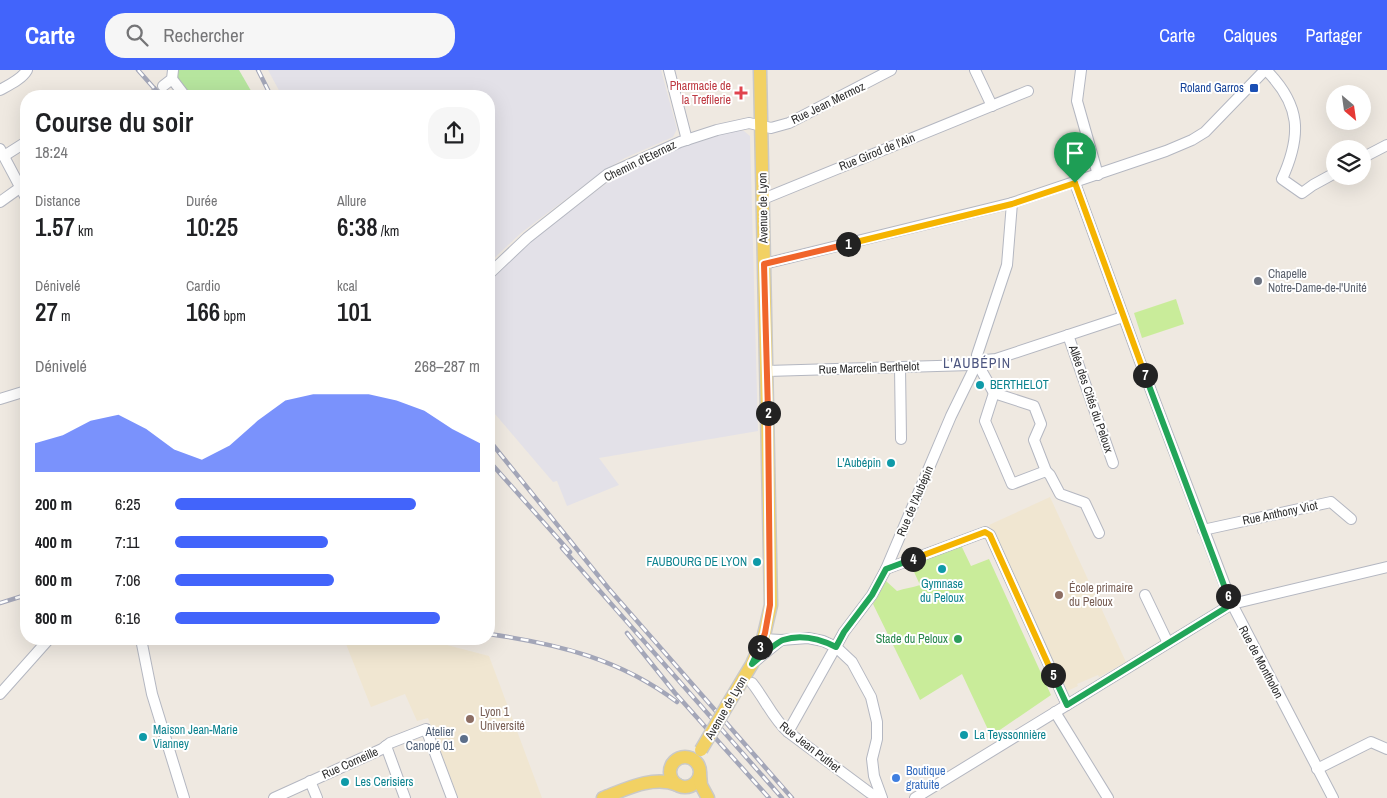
<!DOCTYPE html>
<html lang="fr">
<head>
<meta charset="utf-8">
<style>
	:root { --surface:#fff; --page:#f6f6f6; --text:#202124; --muted:#757577; --accent:#4264fb }
	body { margin:0; font-family:"Archivo Narrow",sans-serif; background:var(--page); color:var(--text); height:100vh; display:flex; flex-direction:column; font-size:19px; white-space:nowrap }
	* { box-sizing:border-box; margin:0 }
	p { font-size:16px; color:var(--muted) }
	.icon { flex:none; width:28px; height:28px; fill:none; stroke:currentColor; stroke-width:2; stroke-linecap:round; stroke-linejoin:round }
	.map { position:relative; flex:1; overflow:hidden }
	.side { position:absolute; left:20px; top:20px; width:475px; height:555px; display:flex; flex-direction:column; background:var(--surface); border-radius:20px; box-shadow:0 5px 20px #0002 }
	.side>* { flex:none }
	.needle { width:32px; rotate:151deg }
	.controls { position:absolute; left:1326px; top:15px; display:grid; gap:10px }
	.controls a { display:grid; place-items:center; width:45px; height:45px; border-radius:50%; background:var(--surface); box-shadow:0 5px 20px #0002; font-size:25px }
	.pin { position:absolute; display:grid; place-items:center; width:42px; height:42px; color:#fff; margin:-51px -21px; border-radius:50% 50% 50% 0; rotate:-45deg; box-shadow:0 0 5px #0007 }
	.pin .icon { rotate:45deg }
	.km { position:absolute; width:25px; height:25px; margin:-12px; border-radius:50%; background:#222; color:#fff; font-size:14px; line-height:25px; text-align:center }
	.round { display:grid; place-items:center; flex:none; width:52px; height:52px; border-radius:20px; background:var(--page) }
	.headline { display:flex; align-items:center; justify-content:space-between; height:85px; padding:0 15px }
	h1 { font-size:28px; font-weight:600; line-height:38px }
	.metrics { display:grid; grid-template-columns:repeat(3,1fr); gap:8px; height:85px; padding:5px 15px }
	.metrics div { display:grid; align-content:center }
	.metrics b { font-size:25px; font-weight:600 }
	.metrics small { font-size:14px; font-weight:400 }
	.metrics p { font-size:14px }
	.chart { height:140px; padding:10px 15px }
	.chart p { display:flex; justify-content:space-between }
	.chart svg { width:100%; height:90px; margin-top:5px; fill:var(--accent); opacity:.7 }
	ul { padding:0 15px; list-style:none; font-size:16px }
	li { display:grid; grid-template-columns:80px 60px 1fr; align-items:center; height:38px }
	li i { height:12px; border-radius:6px; background:var(--accent) }
	header { display:flex; align-items:center; gap:30px; box-sizing:border-box; height:70px; padding:0 25px; background:var(--accent); color:#fff }
	header strong { font-size:24px }
	nav { display:flex; gap:28px; margin-inline-start:auto; font-size:18px }
	.search { width:350px; height:45px; background:var(--page); display:flex; align-items:center; gap:12px; box-sizing:border-box; padding:0 18px; border-radius:20px; color:var(--muted); font-size:19px }
	.map>svg:first-child { display:block }
</style>
</head>
<body>
<header>
<strong>Carte</strong>
<div class="search"><svg class="icon" aria-label="search" viewBox="0 0 24 24"><circle cx="10" cy="10" r="6"/><path d="M15 15l6 6"/></svg>Rechercher</div>
<nav><a>Carte</a><a>Calques</a><a>Partager</a></nav>
</header>
<div class="map">
<svg width="1387" height="728" viewBox="0 0 1387 728">
	<rect width="100%" height="100%" fill="#efe9e1"/>
	<g fill="#e3e1e8">
		<polygon points="268,0 661,0 677,59 673,67 625,88 603,101 521,163 489,193 489,26 282,26"/>
		<polygon points="736,60 744,61 750,66 758,361 599,388 619,415 567,436 557,411 553,412 489,337 489,210 526,174 611,110 636,96 673,80"/>
	</g>
	<g fill="#f0e6d1">
		<polygon points="1050,427 1126,592 1099,607 1098,605 1077,614 1078,616 1065,622 1044,572 989,455"/>
		<polygon points="344,569 424,569 489,586 542,728 458,728 428,648 417,651 405,624 371,637"/>
	</g>
	<polygon fill="#b6e59e" points="178,0 239,0 254,26 189,26 178,11"/>
	<g fill="#c9ec9a">
		<polygon points="1176,229 1184,254 1142,268 1134,243"/>
		<path d="M960,473L971,496L989,489L1051,625L991,666L962,604L920,630L873,534L886,511L897,521C905,518 912,518 920,515L910,493Z"/>
	</g>
	<g fill="none" stroke-linecap="round" stroke-linejoin="round">
		<polyline stroke="#c8c4bd" stroke-width="10" stroke-dasharray="10 5" stroke-linecap="butt" points="151,26 163,16"/>
		<g stroke="#b4b7c1" stroke-width="12">
			<g id="minor">
				<polyline points="669,0 687,70"/>
				<polyline points="975,0 992,36"/>
				<polyline points="1081,0 1077,31 1098,105"/>
				<path d="M1266,0C1301,35 1302,65 1282,109L1302,123L1313,115L1335,103"/>
				<polyline points="172,9 185,26"/>
				<polyline points="163,16 172,9 173,0"/>
				<path d="M0,20C9,15 22,9 27,0"/>
				<polyline points="0,79 26,128"/>
				<polyline points="4,86 26,72"/>
				<polyline points="1362,88 1387,75"/>
				<polyline points="1075,113 1139,289 1232,534 1333,728"/>
				<polyline points="763,129 1028,21"/>
				<polyline points="0,132 21,117"/>
				<polyline points="764,194 1012,133 1166,81 1192,70 1205,62 1265,0"/>
				<polyline points="489,204 527,168 608,104 680,72 717,60 749,53 771,58 789,53 891,0"/>
				<polyline points="1068,265 1113,393"/>
				<polyline points="977,285 1007,195 1012,133"/>
				<polyline points="985,290 996,289 1123,247"/>
				<polyline points="900,297 901,369"/>
				<polyline points="981,300 994,323 1034,336 1041,354 1034,370 1046,401 1050,405 1060,424 1085,433 1099,463"/>
				<polyline points="767,301 971,295"/>
				<polyline points="994,323 985,351 1012,414 1046,401"/>
				<polyline points="0,329 26,321"/>
				<polyline points="1203,460 1331,432 1351,449"/>
				<polyline points="886,499 985,462 990,465 1067,635"/>
				<polyline points="1145,525 1168,573"/>
				<polyline points="141,569 152,624 184,728"/>
				<polyline points="763,569 781,570 808,568 823,571 836,577 852,592 871,627 877,652 877,669 872,689 874,706 882,728"/>
				<polyline points="753,593 781,570"/>
				<path d="M752,613C765,629 773,649 788,662L870,723L881,728"/>
				<polyline points="0,624 49,569"/>
				<polyline points="1055,642 1108,728"/>
				<polyline points="788,662 844,562 872,525 886,499 951,346 974,299"/>
				<polyline points="386,676 405,728"/>
				<polyline points="1317,699 1371,672 1387,679"/>
				<polyline points="310,711 317,728"/>
				<polyline points="274,728 382,679 390,673 426,659 452,728"/>
				<polyline points="915,728 1232,534 1387,497"/>
			</g>
		</g>
		<g stroke="#c9c9c9" stroke-width="15">
			<g id="major">
				<polyline points="728,634 752,594 763,569 771,535 760,0"/>
				<circle cx="685" cy="702" r="15"/>
				<polyline points="700,704 701,715 708,728"/>
				<path d="M603,728C626,719 653,705 678,715"/>
			</g>
		</g>
		<use href="#minor" stroke="#fff" stroke-width="10"/>
		<use href="#major" stroke="#f2d163" stroke-width="12"/>
		<g stroke="#a3a6b8" stroke-width="4.5">
			<g id="rail">
				<polyline points="138,0 161,26"/>
				<polyline points="258,0 271,26"/>
				<polyline points="489,370 609,519 792,728"/>
				<polyline points="489,391 570,482"/>
				<polyline points="562,478 782,728"/>
				<polyline points="0,533 26,525"/>
				<polyline points="627,563 675,623 769,728"/>
				<path d="M489,564C558,574 620,589 677,632"/>
			</g>
		</g>
		<use href="#rail" stroke="#fff" stroke-width="2.5" stroke-dasharray="8" stroke-linecap="butt"/>
		<g stroke="#c9c9c9" stroke-width="15" stroke-linecap="butt">
			<polyline id="major-bridge" points="701,680 728,634"/>
		</g>
		<use href="#major-bridge" stroke="#f2d163" stroke-width="12"/>
	</g>
	<g fill="none" stroke-linecap="round" stroke-linejoin="round">
		<g stroke="#fff" stroke-width="10">
			<polyline id="split-1" points="848,174 1012,134 1075,113"/>
		</g>
		<g stroke="#fff" stroke-width="10">
			<polyline id="split-2" points="768,343 764,194 848,174"/>
		</g>
		<g stroke="#fff" stroke-width="10">
			<polyline id="split-3" points="760,577 765,563 770,535 768,343"/>
		</g>
		<g stroke="#fff" stroke-width="10">
			<path id="split-4" d="M760,577L752,594C758,589 777,572 783,570C801,564 820,569 836,577L844,562L872,525L886,499L913,489"/>
		</g>
		<g stroke="#fff" stroke-width="10">
			<polyline id="split-5" points="913,489 985,462 990,465 1053,605"/>
		</g>
		<g stroke="#fff" stroke-width="10">
			<polyline id="split-6" points="1053,605 1067,635 1232,534 1228,526"/>
		</g>
		<g stroke="#fff" stroke-width="10">
			<polyline id="split-7" points="1145,305 1228,526"/>
		</g>
		<g stroke="#fff" stroke-width="10">
			<polyline id="split-8" points="1075,113 1145,305"/>
		</g>
		<use href="#split-1" stroke="#f5b400" stroke-width="6"/>
		<use href="#split-2" stroke="#f0652b" stroke-width="6"/>
		<use href="#split-3" stroke="#f0652b" stroke-width="6"/>
		<use href="#split-4" stroke="#22a559" stroke-width="6"/>
		<use href="#split-5" stroke="#f5b400" stroke-width="6"/>
		<use href="#split-6" stroke="#22a559" stroke-width="6"/>
		<use href="#split-7" stroke="#22a559" stroke-width="6"/>
		<use href="#split-8" stroke="#f5b400" stroke-width="6"/>
	</g>
	<rect fill="#1a4fb4" stroke="#fff" stroke-width="2" x="1249" y="13" width="10" height="10" rx="2.5"/>
	<path fill="#e0444e" stroke="#fff" stroke-width="2" d="M738.5 15.5h5v5h5v5h-5v5h-5v-5h-5v-5h5z"/>
	<circle fill="#6b7280" stroke="#fff" stroke-width="2" cx="1258" cy="211" r="5"/>
	<g fill="#0f9aa8" stroke="#fff" stroke-width="2">
		<circle cx="980" cy="315" r="5"/>
		<circle cx="891" cy="393" r="5"/>
		<circle cx="757" cy="492" r="5"/>
		<circle cx="942" cy="499" r="5"/>
		<circle cx="964" cy="665" r="5"/>
		<circle cx="143" cy="667" r="5"/>
		<circle cx="345" cy="712" r="5"/>
	</g>
	<g fill="#8d6e63" stroke="#fff" stroke-width="2">
		<circle cx="1059" cy="525" r="5"/>
		<circle cx="470" cy="649" r="5"/>
	</g>
	<circle fill="#2e9e5b" stroke="#fff" stroke-width="2" cx="958" cy="569" r="5"/>
	<circle fill="#5c6f8a" stroke="#fff" stroke-width="2" cx="464" cy="669" r="5"/>
	<circle fill="#3f7fe0" stroke="#fff" stroke-width="2" cx="896" cy="708" r="5"/>
	<g text-anchor="middle" dominant-baseline="central" stroke-width="4" stroke-linejoin="round" paint-order="stroke">
		<g font-size="12" fill="#be3a42" stroke="#fff" text-anchor="end">
			<text x="731" y="16">Pharmacie de<tspan x="731" dy="14">la Trefilerie</tspan></text>
		</g>
		<g font-size="12" fill="#164399" stroke="#fff" text-anchor="end">
			<text x="1244" y="18">Roland Garros</text>
		</g>
		<g font-size="12" fill="#2e2e2e" stroke="#fff">
			<text transform="translate(828 33) rotate(-26)">Rue Jean Mermoz</text>
			<text transform="translate(877 82) rotate(-22)">Rue Girod de l'Ain</text>
			<text transform="translate(640 91) rotate(-26)">Chemin d'Eternaz</text>
			<text transform="translate(763 138) rotate(-91)">Avenue de Lyon</text>
			<text transform="translate(869 298) rotate(-2)">Rue Marcelin Berthelot</text>
			<text transform="translate(1091 329) rotate(71)">Allée des Cités du Peloux</text>
			<text transform="translate(915 431) rotate(-67)">Rue de l'Aubépin</text>
			<text transform="translate(1280 443) rotate(-12)">Rue Anthony Viot</text>
			<text transform="translate(1261 592) rotate(62)">Rue de Montholon</text>
			<text transform="translate(726 638) rotate(-60)">Avenue de Lyon</text>
			<text transform="translate(810 677) rotate(38)">Rue Jean Puthet</text>
			<text transform="translate(350 693) rotate(-24)">Rue Corneille</text>
		</g>
		<g font-size="12" fill="#5b616d" stroke="#fff" text-anchor="start">
			<text x="1268" y="204">Chapelle<tspan x="1268" dy="14">Notre-Dame-de-l'Unité</tspan></text>
		</g>
		<g font-size="12" fill="#0d838f" stroke="#fff" text-anchor="start">
			<text x="990" y="315">BERTHELOT</text>
			<text x="881" y="393" text-anchor="end">L'Aubépin</text>
			<text x="747" y="492" text-anchor="end">FAUBOURG DE LYON</text>
			<text x="942" y="514" text-anchor="middle">Gymnase<tspan x="942" dy="14">du Peloux</tspan></text>
			<text x="153" y="660">Maison Jean-Marie<tspan x="153" dy="14">Vianney</tspan></text>
			<text x="974" y="665">La Teyssonnière</text>
			<text x="355" y="712">Les Cerisiers</text>
		</g>
		<g font-size="12" fill="#785e54" stroke="#fff" text-anchor="start">
			<text x="1069" y="518">École primaire<tspan x="1069" dy="14">du Peloux</tspan></text>
			<text x="480" y="642">Lyon 1<tspan x="480" dy="14">Université</tspan></text>
		</g>
		<g font-size="12" fill="#27864d" stroke="#fff" text-anchor="end">
			<text x="948" y="569">Stade du Peloux</text>
		</g>
		<g font-size="12" fill="#4e5e75" stroke="#fff" text-anchor="end">
			<text x="454" y="662">Atelier<tspan x="454" dy="14">Canopé 01</tspan></text>
		</g>
		<g font-size="12" fill="#366cbe" stroke="#fff" text-anchor="start">
			<text x="906" y="701">Boutique<tspan x="906" dy="14">gratuite</tspan></text>
		</g>
		<g font-size="14" letter-spacing="1" fill="#4d5680" stroke="#fff">
			<text x="977" y="293">L'AUBÉPIN</text>
		</g>
	</g>
</svg>
<div class="controls">
<a><svg class="needle" viewBox="-14 -14 28 28"><path d="M0-13l5 13h-10z" fill="#e53935"/><path d="M0 13l5-13h-10z" fill="#757577"/></svg></a>
<a><svg class="icon" aria-label="layers" viewBox="0 0 24 24"><path d="M12 4l9 5-9 5-9-5zM3 14l9 5 9-5"/></svg></a>
</div>
<div class="pin" style="left:1075px;top:113px;background:#1e9e55"><svg class="icon" aria-label="arrive" viewBox="0 0 24 24"><path d="M6 21V4h12l-3 4 3 4H6"/></svg></div>
<b class="km" style="left:848px;top:174px">1</b>
<b class="km" style="left:768px;top:343px">2</b>
<b class="km" style="left:760px;top:577px">3</b>
<b class="km" style="left:913px;top:489px">4</b>
<b class="km" style="left:1053px;top:605px">5</b>
<b class="km" style="left:1228px;top:526px">6</b>
<b class="km" style="left:1145px;top:305px">7</b>
<section class="side">
<div class="headline"><div><h1>Course du soir</h1><p>18:24</p></div><a class="round"><svg class="icon" aria-label="share" viewBox="0 0 24 24"><path d="M12 15V3M7 8l5-5 5 5M5 13v7h14v-7"/></svg></a></div>
<div class="metrics">
<div><p>Distance</p><b>1.57<small> km</small></b></div>
<div><p>Durée</p><b>10:25</b></div>
<div><p>Allure</p><b>6:38<small> /km</small></b></div>
</div>
<div class="metrics">
<div><p>Dénivelé</p><b>27<small> m</small></b></div>
<div><p>Cardio</p><b>166<small> bpm</small></b></div>
<div><p>kcal</p><b>101</b></div>
</div>
<div class="chart"><p><span>Dénivelé</span>268–287 m</p>
<svg viewBox="0 0 160 44" preserveAspectRatio="none"><path d="M0 44V30L10 26L20 19L30 16L40 23L50 33L60 38L70 31L80 19L90 9L100 6L110 6L120 6L130 9L140 14L150 23L160 30V44z"/></svg>
</div>
<ul>
<li><b>200 m</b>6:25<i style="width:79%"></i></li>
<li><b>400 m</b>7:11<i style="width:50%"></i></li>
<li><b>600 m</b>7:06<i style="width:52%"></i></li>
<li><b>800 m</b>6:16<i style="width:87%"></i></li>
</ul>
</section>
</div>
</body>
</html>
